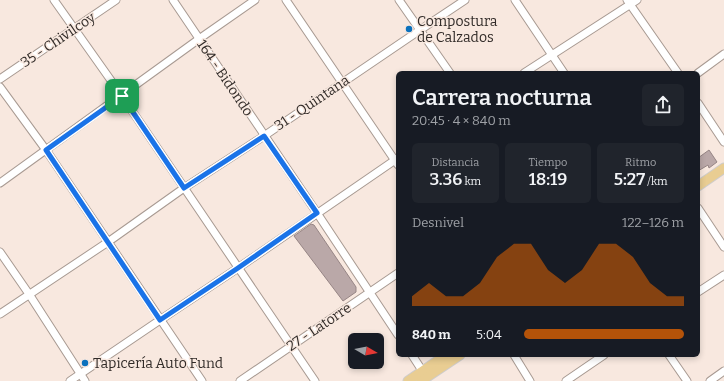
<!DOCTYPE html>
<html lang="es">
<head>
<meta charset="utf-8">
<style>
	:root { --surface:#171b24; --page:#20242c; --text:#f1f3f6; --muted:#9ea1a6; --accent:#b45309 }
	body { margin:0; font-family:Bitter,serif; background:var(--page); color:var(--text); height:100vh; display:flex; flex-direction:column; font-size:15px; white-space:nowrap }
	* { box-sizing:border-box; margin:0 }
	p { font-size:13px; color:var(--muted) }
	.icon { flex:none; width:22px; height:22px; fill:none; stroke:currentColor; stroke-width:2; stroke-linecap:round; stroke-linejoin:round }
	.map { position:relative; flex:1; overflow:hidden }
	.panel { position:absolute; left:396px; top:71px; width:304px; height:286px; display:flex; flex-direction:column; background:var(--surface); border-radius:6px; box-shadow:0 2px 6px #0003 }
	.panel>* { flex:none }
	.needle { width:26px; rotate:100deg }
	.tools { position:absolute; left:348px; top:333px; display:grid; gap:8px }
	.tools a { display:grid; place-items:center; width:36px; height:36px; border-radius:6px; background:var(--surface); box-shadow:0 2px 6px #0003; font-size:20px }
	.pin { position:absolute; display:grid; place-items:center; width:34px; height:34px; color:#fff; margin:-17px; border-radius:8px; box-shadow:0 2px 6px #0006 }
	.round { display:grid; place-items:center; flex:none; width:42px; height:42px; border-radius:6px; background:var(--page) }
	.summary { display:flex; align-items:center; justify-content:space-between; height:68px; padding:0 16px }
	h1 { font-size:22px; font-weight:600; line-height:30px }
	.figures { display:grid; grid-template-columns:repeat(3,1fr); gap:6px; height:68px; padding:4px 16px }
	.figures div { display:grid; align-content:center; border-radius:6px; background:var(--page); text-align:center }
	.figures b { font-size:17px; font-weight:600 }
	.figures small { font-size:11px; font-weight:400 }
	.figures p { font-size:11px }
	.chart { height:112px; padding:8px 16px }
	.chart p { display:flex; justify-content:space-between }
	.chart svg { width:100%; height:72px; margin-top:4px; fill:var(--accent); opacity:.7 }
	ul { padding:0 16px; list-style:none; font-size:13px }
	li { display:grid; grid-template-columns:64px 48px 1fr; align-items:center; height:30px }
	li i { height:10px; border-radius:5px; background:var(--accent) }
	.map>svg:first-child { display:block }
</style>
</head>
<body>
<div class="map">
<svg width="724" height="381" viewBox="0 0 724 381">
	<rect width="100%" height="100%" fill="#f8e8df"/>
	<g fill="#baa8a8" stroke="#968585">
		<polygon points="709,150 717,162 709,168 708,165 698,171 698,158"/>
		<polygon points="311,224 314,225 356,287 356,292 343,301 294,236"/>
	</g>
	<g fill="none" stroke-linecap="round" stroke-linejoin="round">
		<g stroke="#a89a92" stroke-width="9">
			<g id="minor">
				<polyline points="54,0 122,96 315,381"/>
				<polyline points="173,0 317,213 398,335"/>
				<polyline points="286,0 398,165"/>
				<polyline points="399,0 450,73"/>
				<polyline points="515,0 564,73"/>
				<polyline points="627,0 678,73"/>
				<polyline points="524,73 637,0"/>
				<polyline points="698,73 724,54"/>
				<polyline points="0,79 116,0"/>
				<polyline points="0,87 46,150 202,381"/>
				<polyline points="698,103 724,142"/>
				<polyline points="0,183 199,39 255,0"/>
				<polyline points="698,208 724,247"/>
				<polyline points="0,252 29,294 85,381"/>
				<polyline points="698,292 724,275"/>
				<polyline points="0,314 108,242 184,188 264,136 420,30 465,0"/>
				<polyline points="412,355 425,375"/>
				<polyline points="514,355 530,381"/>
				<polyline points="669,355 687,381"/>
				<polyline points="70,381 160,320 238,268 398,158"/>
				<polyline points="240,381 398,273"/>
				<polyline points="566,381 604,355"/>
				<polyline points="710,381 724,371"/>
			</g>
		</g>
		<g stroke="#cecccb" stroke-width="11">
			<g id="major">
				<polyline points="698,186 724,168"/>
				<polyline points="408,381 446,355"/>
				<polyline points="421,381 460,355"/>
			</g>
		</g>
		<use href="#minor" stroke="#fff" stroke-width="7"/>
		<use href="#major" stroke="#e9cd92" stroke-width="9"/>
	</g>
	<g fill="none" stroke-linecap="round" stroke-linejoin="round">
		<g stroke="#fff" stroke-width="8">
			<polygon id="route" points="122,96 184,188 264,136 317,213 238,268 160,320 46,150"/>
		</g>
		<use href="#route" stroke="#1a73e8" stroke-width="5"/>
	</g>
	<g fill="#0b71bd" stroke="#f8e8df" stroke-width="1.5">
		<circle cx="409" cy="29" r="4"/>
		<circle cx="85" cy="363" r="4"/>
	</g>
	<g text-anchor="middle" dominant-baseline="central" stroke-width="3" stroke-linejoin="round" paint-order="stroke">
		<g font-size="14" fill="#312b28" stroke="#f8e8df" text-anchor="start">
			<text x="417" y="21">Compostura<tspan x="417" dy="16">de Calzados</tspan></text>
			<text x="93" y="363">Tapicería Auto Fund</text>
		</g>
		<g font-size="14" fill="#312b28" stroke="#f8e8df">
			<text transform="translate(58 40) rotate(-34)">35 - Chivilcoy</text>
			<text transform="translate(225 78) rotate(56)">164 - Bidondo</text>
			<text transform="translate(312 103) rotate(-34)">31 - Quintana</text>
			<text transform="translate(319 327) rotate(-34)">27 - Latorre</text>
		</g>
	</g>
</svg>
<div class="tools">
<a><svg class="needle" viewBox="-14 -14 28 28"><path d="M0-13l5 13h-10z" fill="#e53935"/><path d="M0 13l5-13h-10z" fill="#9ea1a6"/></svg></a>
</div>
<div class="pin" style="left:122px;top:96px;background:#1e9e55"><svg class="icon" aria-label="arrive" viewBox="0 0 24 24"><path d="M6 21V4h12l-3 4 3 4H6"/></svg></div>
<section class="panel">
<div class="summary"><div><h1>Carrera nocturna</h1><p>20:45 · 4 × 840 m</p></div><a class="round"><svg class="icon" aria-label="share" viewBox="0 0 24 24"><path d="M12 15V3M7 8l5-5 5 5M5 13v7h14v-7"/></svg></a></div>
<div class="figures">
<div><p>Distancia</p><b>3.36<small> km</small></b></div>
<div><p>Tiempo</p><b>18:19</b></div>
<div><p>Ritmo</p><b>5:27<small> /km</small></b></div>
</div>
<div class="chart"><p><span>Desnivel</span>122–126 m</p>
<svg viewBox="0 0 160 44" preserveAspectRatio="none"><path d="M0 44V38L10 30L20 38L30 38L40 30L50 14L60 6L70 6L80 22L90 30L100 22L110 6L120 6L130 14L140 30L150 38L160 38V44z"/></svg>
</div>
<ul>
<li><b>840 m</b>5:04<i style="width:100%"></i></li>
</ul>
</section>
</div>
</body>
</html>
